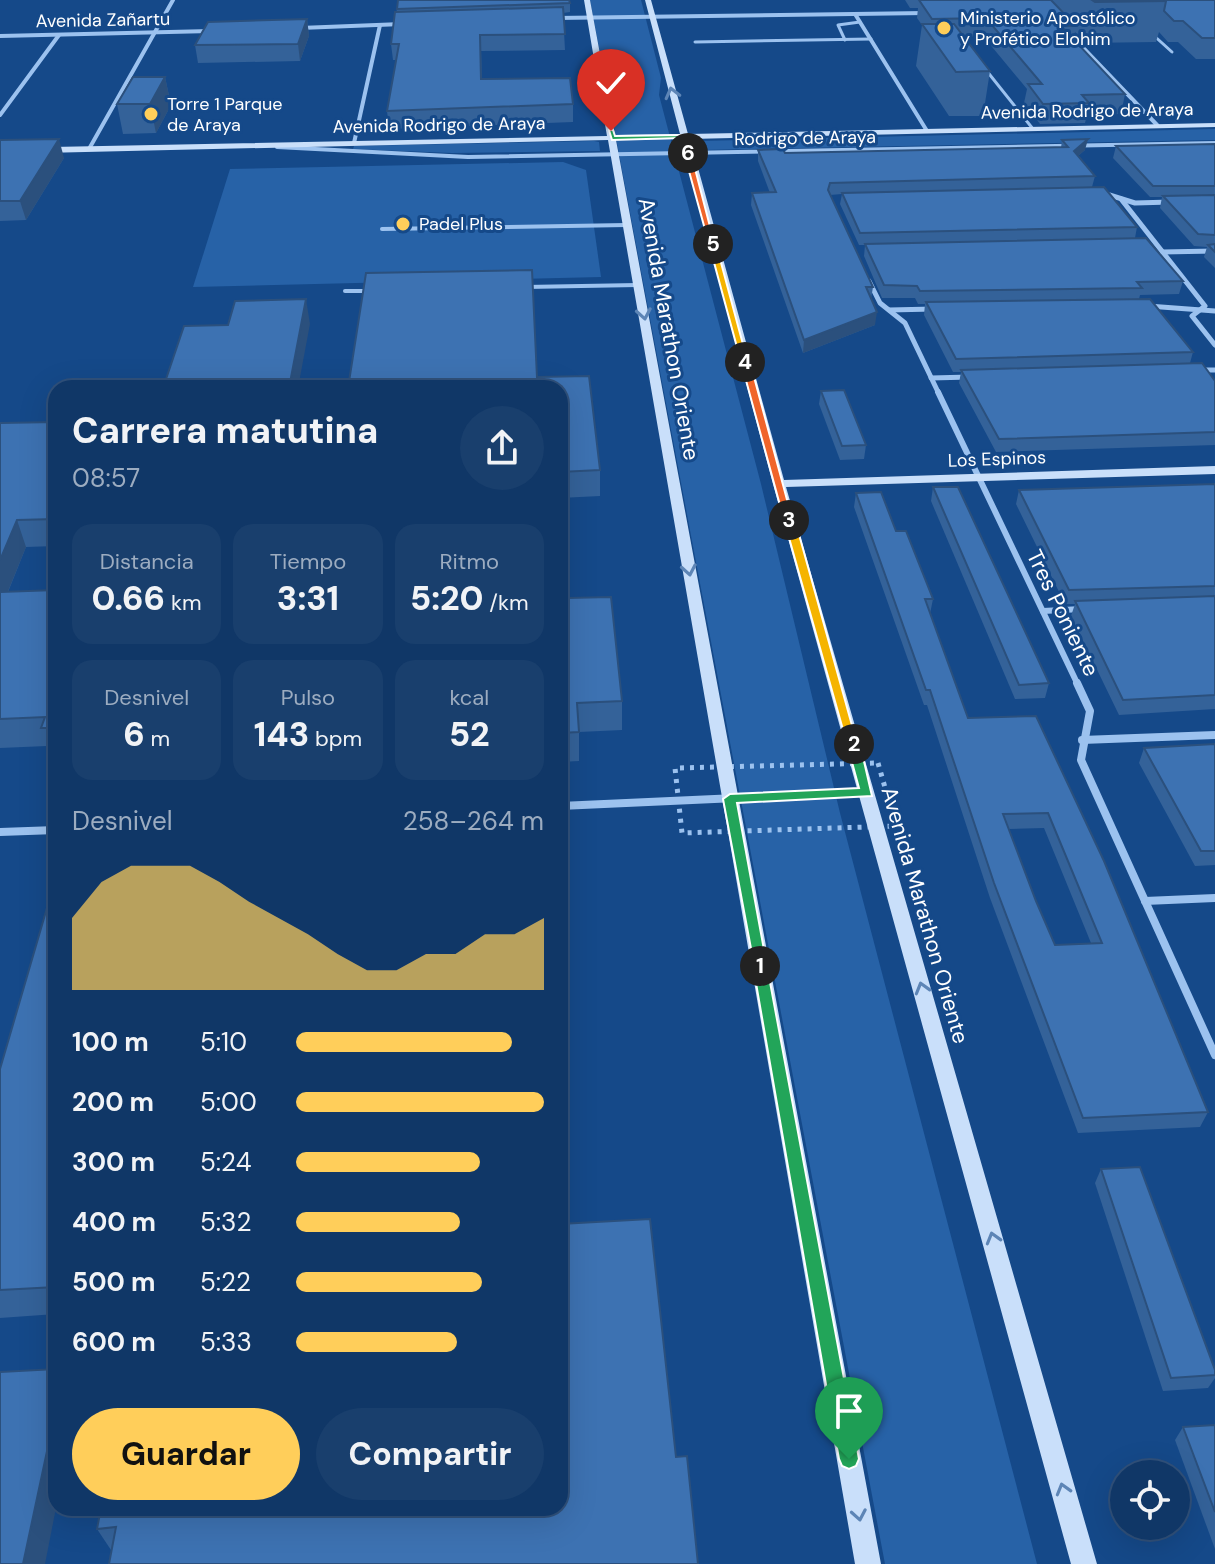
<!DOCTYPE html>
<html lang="es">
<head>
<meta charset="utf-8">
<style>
	:root { --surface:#103767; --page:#193f6d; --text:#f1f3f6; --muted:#9cacc0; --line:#30517b; --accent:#ffce5a }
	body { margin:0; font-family:"DM Sans",sans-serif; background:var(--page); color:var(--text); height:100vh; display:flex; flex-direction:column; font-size:30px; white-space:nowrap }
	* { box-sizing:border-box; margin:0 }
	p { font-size:26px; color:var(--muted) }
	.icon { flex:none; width:44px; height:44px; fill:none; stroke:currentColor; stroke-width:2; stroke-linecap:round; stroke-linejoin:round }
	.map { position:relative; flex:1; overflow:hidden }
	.sheet { position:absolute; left:48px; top:380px; width:520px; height:1136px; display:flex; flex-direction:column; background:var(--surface); border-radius:24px; box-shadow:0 8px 32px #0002,0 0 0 2px var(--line) }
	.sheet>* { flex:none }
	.fabs { position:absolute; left:1110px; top:1460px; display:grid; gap:16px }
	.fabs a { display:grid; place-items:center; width:80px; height:80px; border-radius:50%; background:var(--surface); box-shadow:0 8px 32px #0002,0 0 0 2px var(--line); font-size:40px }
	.pin { position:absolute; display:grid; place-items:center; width:68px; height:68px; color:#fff; margin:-82px -34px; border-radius:50% 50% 50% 0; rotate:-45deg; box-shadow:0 0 8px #0007 }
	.pin .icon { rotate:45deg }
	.km { position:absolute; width:40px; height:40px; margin:-20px; border-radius:50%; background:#222; color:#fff; font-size:22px; line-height:40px; text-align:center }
	.round { display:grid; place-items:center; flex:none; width:84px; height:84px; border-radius:42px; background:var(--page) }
	.summary { display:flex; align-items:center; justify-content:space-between; height:136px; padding:0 24px }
	h1 { font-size:36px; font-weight:800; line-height:60px }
	.figures { display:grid; grid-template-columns:repeat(3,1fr); gap:12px; height:136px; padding:8px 24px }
	.figures div { display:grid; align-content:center; border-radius:20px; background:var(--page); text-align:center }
	.figures b { font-size:34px; font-weight:800 }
	.figures small { font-size:22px; font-weight:400 }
	.figures p { font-size:22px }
	.chart { height:224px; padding:16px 24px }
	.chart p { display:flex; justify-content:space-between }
	.chart svg { width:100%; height:144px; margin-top:8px; fill:var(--accent); opacity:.7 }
	.primary-button { display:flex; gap:16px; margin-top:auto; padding:16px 24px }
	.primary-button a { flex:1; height:92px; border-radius:48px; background:var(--accent); color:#111; font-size:32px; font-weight:800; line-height:92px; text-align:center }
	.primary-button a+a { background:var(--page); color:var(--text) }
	ul { padding:0 24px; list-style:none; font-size:26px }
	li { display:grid; grid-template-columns:128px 96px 1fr; align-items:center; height:60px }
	li i { height:20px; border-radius:10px; background:var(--accent) }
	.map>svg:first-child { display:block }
</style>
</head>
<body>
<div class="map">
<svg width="1215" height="1564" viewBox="0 0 1215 1564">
	<rect width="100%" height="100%" fill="#154989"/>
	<g fill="#2762a7">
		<polygon points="590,0 641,0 661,78 659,95 761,484 840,813 1037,1564 885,1564"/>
		<polygon points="1215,129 1215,140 701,150 699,141"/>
		<polygon points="594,141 599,142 600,151 452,153 353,149 354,146"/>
		<polygon points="563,162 586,170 601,277 193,287 230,169"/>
	</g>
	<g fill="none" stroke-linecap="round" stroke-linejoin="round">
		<polygon stroke="#9cc2ef" stroke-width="5" stroke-dasharray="4 6" stroke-linecap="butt" points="878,763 896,826 682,833 675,768"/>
		<g stroke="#9cc2ef" stroke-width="3">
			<polyline points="1151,33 1172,52"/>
			<polyline points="845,40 838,25 860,22"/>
			<polyline points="695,42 871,39"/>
			<polyline points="986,70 1033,129"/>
		</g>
		<g stroke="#9cc2ef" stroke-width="4">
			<polyline points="382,229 627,225"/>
			<polyline points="525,287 638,285"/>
			<polyline points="345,291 369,291"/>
		</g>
		<g stroke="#9cc2ef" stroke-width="4">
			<polyline points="855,14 927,131"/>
			<polyline points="556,18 926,13"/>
			<polyline points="300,28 402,24"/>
			<polyline points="1067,31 1158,126"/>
			<polyline points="0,36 211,31"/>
			<polyline points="0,115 59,35"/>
			<polyline points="354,143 380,25"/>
			<polyline points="277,147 468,157 1215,143"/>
			<polyline points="89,149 173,0"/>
		</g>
		<g stroke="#9cc2ef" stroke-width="5">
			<polyline points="1103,193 1135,203 1171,202"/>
			<polyline points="1121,199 1205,306 1192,316 1215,345"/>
			<polyline points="1162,252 1215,251"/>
			<polyline points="869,281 880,303 905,323 939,394"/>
			<polyline points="1148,306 1215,311"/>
			<polyline points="889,310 934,309"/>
			<polyline points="1199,370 1215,370"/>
			<polyline points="931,378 970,377"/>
		</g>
		<g stroke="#9cc2ef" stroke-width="6">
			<polyline points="938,392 1078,685"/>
			<polyline points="1043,611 1082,609"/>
		</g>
		<g stroke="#9cc2ef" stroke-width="8">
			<polyline points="1077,683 1090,711 1081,760 1215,1055"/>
			<polyline points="1082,740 1215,735"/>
			<polyline points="560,806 867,792"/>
			<polyline points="0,832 56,830"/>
			<polyline points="1145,901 1215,898"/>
		</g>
		<polygon fill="#c9dffa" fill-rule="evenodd" points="584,0 590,0 615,135 680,134 645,0 651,0 688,134 1215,123 1215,127 690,139 784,480 1215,466 1215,474 786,487 1097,1564 1071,1564 773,484 681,139 616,140 881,1564 855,1564 608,140 0,154 0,148 607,136"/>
	</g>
	<g fill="#346299" fill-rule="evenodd">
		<polygon points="905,0 1215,0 1215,59 1196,59 1178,42 1168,42 1159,32 1156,42 1086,43 1075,32 1073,39 1125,94 1121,114 1087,115 1085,123 1040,124 1024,103 1027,89 983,36 963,37 990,71 983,116 949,116 916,66 922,25 917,18 918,8 910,8"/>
		<polygon points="570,3 570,12 563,13 565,50 481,51 482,79 573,104 573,122 389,129 387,111 396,60 393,60 391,44 397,9"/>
		<polygon points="307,19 309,36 300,61 198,63 195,45"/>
		<polygon points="165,77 171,105 156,133 123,134 117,104"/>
		<polygon points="0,140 64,158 26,220 0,221"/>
		<polygon points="1062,140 1085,150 1078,156 1095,176 1092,187 1137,227 1135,238 1183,281 1179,294 1140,295 1139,299 1193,352 1190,363 1215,381 1215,445 996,452 959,383 961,372 953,372 924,315 925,304 918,304 915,298 882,298 864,256 865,245 859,245 840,204 842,194 830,195 873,287 871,299 875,325 803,353 751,205 752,193 770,193 758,161 758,150 785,153 1061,148"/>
		<polygon points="1215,144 1215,268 1204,257 1207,247 1194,246 1160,208 1162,197 1150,197 1113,158 1116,146"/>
		<polygon points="532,270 537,377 589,376 600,470 600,496 560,498 560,388 348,388 366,273"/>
		<polygon points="821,391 866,445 864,459 840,460 819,404"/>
		<polygon points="56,422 56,546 26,547 8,592 56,590 56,757 51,757 47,746 0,748 0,423"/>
		<polygon points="1215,484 1215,709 1119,715 1071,616 1075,604 1065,604 1016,504 1019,490"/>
		<polygon points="933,487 1049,683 1045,698 1015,699 931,501"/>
		<path d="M856,493L896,531L933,599L930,614L968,718L1036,716L1208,1112L1200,1127L1078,1133L990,898L927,705H924L854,507ZM1044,828L1091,943L1055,945L1036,901L1009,829Z"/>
		<polygon points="560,527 568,598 622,701 622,730 579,732 579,761 560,762"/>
		<polygon points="1215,744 1215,865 1195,866 1139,763 1144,748"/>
		<polygon points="56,877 56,1314 0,1318 0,1069"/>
		<polygon points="1101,1169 1215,1370 1215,1378 1208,1388 1163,1391 1095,1183"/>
		<polygon points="1215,1425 1215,1549 1175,1440 1183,1427"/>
		<polygon points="676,1457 111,1550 97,1529"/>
	</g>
	<g fill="#2b507d">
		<polygon points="307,19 309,36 300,61 298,44"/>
		<polygon points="165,77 171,105 156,133 150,104"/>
		<polygon points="59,139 64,158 26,220 20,201"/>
		<polygon points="1088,139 1085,150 1071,162 1074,151"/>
		<polygon points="306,299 310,324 298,388 289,388"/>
		<polygon points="877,312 875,325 803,353 804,340"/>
		<polygon points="17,520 26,547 0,611 0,560"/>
		<polygon points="56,1409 56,1508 45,1564 23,1564"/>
	</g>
	<g fill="#3d72b2" stroke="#2b507d" stroke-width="2" fill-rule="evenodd">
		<polygon points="398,0 569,0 570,3 397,9"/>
		<polygon points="919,0 1051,0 1076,26 1061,26 1125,94 1082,95 1089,103 1043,104 1028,84 1042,84 986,18 932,19"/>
		<polygon points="1092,0 1165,0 1166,1 1095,2"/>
		<polygon points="1165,0 1215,0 1215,38 1202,38 1183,21 1174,21 1164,11 1166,1"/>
		<polygon points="563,7 565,34 480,35 481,79 570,78 573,104 387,111 399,44 391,44 395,12"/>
		<polygon points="307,19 298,44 195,45 208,22"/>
		<polygon points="922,24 954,24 990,71 956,72"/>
		<polygon points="133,77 165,77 150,104 117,104"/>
		<polygon points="59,139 20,201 0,201 0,140"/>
		<polygon points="1088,139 1074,151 1095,176 830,183 828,190 873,287 866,287 877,312 804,340 752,193 776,192 758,150 783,149 785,153 1068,147 1062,140"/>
		<polygon points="1215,144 1215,186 1153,186 1116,146"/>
		<polygon points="1104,187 1137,227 860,233 842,193"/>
		<polygon points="1215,195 1215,235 1198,234 1163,196"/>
		<polygon points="1146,238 1183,281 1137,282 1142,288 920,291 917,286 884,285 865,244"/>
		<polygon points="1215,244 1215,252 1208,245"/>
		<polygon points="532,270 537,377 589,376 600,470 560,472 560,388 348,388 366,273"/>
		<polygon points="306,299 289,388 163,388 184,326 228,325 235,301"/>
		<polygon points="1150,299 1193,352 956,359 926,302"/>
		<polygon points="1202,363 1215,381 1215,432 999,439 961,370"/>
		<polygon points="844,390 866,445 842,446 821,391"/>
		<polygon points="56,422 56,519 17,520 0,560 0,423"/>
		<polygon points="1215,484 1215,586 1069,590 1019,490"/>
		<polygon points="933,487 958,487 1049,683 1019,685"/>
		<path d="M881,492L896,531H906L933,599H925L968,718L1036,716L1104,861L1208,1112L1083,1118L994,883L930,690H926L856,493ZM1048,813L1102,943L1055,945L1036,901L1003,814Z"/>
		<polygon points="560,527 563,527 568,598 611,597 622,701 577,703 579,732 560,733"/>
		<polygon points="56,590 56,728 41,728 45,717 0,719 0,592"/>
		<polygon points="1215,596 1215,695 1123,700 1075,601"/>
		<polygon points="1215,744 1215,851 1201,851 1144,748"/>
		<polygon points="56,877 56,1287 0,1290 0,1069"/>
		<polygon points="1140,1167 1215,1370 1215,1375 1171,1378 1101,1169"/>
		<polygon points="650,1219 676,1457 687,1456 698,1564 109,1564 116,1527 97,1529 101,1508 560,1508 560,1224"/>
		<polygon points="56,1369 56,1409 23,1564 0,1564 0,1372"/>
		<polygon points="1215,1425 1215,1512 1183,1427"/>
	</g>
	<defs><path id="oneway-chevron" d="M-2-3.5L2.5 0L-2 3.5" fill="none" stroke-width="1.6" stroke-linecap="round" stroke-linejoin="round" transform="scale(2)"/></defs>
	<g stroke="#5d85b6">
		<use href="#oneway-chevron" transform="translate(672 93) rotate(-104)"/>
		<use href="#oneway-chevron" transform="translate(644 314) rotate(80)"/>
		<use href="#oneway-chevron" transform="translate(689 570) rotate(80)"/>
		<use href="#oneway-chevron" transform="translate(922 988) rotate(-106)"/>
		<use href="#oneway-chevron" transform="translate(993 1238) rotate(-106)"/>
		<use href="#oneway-chevron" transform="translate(1063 1489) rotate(-106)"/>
		<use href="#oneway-chevron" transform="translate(859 1515) rotate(80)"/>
	</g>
	<polygon fill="#22a559" stroke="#fff" stroke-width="2" points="760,960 767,966 859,1459 856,1466 849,1469 842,1466 839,1459 753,966"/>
	<polygon fill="#22a559" stroke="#fff" stroke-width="2" points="854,740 860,744 872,796 737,803 767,966 760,972 755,970 723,799 730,794 859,788 847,744"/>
	<polygon fill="#f5b400" stroke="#fff" stroke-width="2" points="789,517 795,520 858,747 847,744 784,520"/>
	<polygon fill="#f0652b" stroke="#fff" stroke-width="2" points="745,359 750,362 793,522 784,520 741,362"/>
	<polygon fill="#f5b400" stroke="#fff" stroke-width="2" points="713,242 716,244 748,363 741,362 709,244"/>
	<polygon fill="#f0652b" stroke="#fff" stroke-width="2" points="688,151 691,153 715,246 709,244 684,153"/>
	<polygon fill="#22a559" stroke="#fff" stroke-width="2" points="609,130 613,130 615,136 685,135 691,153 685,155 680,138 612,140"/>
	<g fill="#ffce5a" stroke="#154989" stroke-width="3">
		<circle cx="944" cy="28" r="8"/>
		<circle cx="151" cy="114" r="8"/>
		<circle cx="403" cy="224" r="8"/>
	</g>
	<g text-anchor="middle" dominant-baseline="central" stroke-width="6" stroke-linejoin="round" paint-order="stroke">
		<g font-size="18" fill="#fff" stroke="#154989" text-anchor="start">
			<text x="960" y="18">Ministerio Apostólico<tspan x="960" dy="21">y Profético Elohim</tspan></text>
			<text x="167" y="104">Torre 1 Parque<tspan x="167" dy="21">de Araya</tspan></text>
			<text x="419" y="224">Padel Plus</text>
		</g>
		<g font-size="18" fill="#fff" stroke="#154989">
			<text transform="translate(103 20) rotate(-1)">Avenida Zañartu</text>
			<text transform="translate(1087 111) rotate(-1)">Avenida Rodrigo de Araya</text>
			<text transform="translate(439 125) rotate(-1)">Avenida Rodrigo de Araya</text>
			<text transform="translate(805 138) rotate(-1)">Rodrigo de Araya</text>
			<text transform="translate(997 459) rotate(-2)">Los Espinos</text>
		</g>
		<g font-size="22" fill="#fff" stroke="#154989">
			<text transform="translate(669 329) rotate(80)">Avenida Marathon Oriente</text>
			<text transform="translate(1063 613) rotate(64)">Tres Poniente</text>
			<text transform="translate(925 915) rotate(74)">Avenida Marathon Oriente</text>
		</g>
	</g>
</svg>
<div class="fabs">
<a><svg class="icon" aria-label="locate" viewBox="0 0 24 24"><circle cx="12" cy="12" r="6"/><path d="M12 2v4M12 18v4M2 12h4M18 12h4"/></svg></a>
</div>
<div class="pin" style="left:849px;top:1459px;background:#1e9e55"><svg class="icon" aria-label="arrive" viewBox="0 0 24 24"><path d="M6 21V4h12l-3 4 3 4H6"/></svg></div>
<div class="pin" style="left:611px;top:131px;background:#d93025"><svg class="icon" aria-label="check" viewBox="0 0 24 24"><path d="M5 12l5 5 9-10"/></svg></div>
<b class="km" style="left:760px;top:966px">1</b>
<b class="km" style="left:854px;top:744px">2</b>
<b class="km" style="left:789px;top:520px">3</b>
<b class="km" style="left:745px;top:362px">4</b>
<b class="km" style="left:713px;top:244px">5</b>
<b class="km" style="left:688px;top:153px">6</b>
<section class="sheet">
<div class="summary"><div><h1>Carrera matutina</h1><p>08:57</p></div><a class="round"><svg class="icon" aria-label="share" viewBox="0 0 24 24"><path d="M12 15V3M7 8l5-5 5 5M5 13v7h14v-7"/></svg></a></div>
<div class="figures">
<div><p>Distancia</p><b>0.66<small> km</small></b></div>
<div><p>Tiempo</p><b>3:31</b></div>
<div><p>Ritmo</p><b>5:20<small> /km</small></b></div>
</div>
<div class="figures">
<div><p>Desnivel</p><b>6<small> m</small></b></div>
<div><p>Pulso</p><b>143<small> bpm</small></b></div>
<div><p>kcal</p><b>52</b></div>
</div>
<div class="chart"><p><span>Desnivel</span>258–264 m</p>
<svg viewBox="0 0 160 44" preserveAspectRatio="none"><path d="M0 44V22L10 11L20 6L30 6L40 6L50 11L60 17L70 22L80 27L90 33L100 38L110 38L120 33L130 33L140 27L150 27L160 22V44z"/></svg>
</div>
<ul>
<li><b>100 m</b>5:10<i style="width:87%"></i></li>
<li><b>200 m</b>5:00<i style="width:100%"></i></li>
<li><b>300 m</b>5:24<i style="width:74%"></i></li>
<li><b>400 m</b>5:32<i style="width:66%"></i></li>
<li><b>500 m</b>5:22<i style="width:75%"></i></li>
<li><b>600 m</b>5:33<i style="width:65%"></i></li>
</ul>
<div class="primary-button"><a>Guardar</a><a>Compartir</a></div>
</section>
</div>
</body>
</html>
